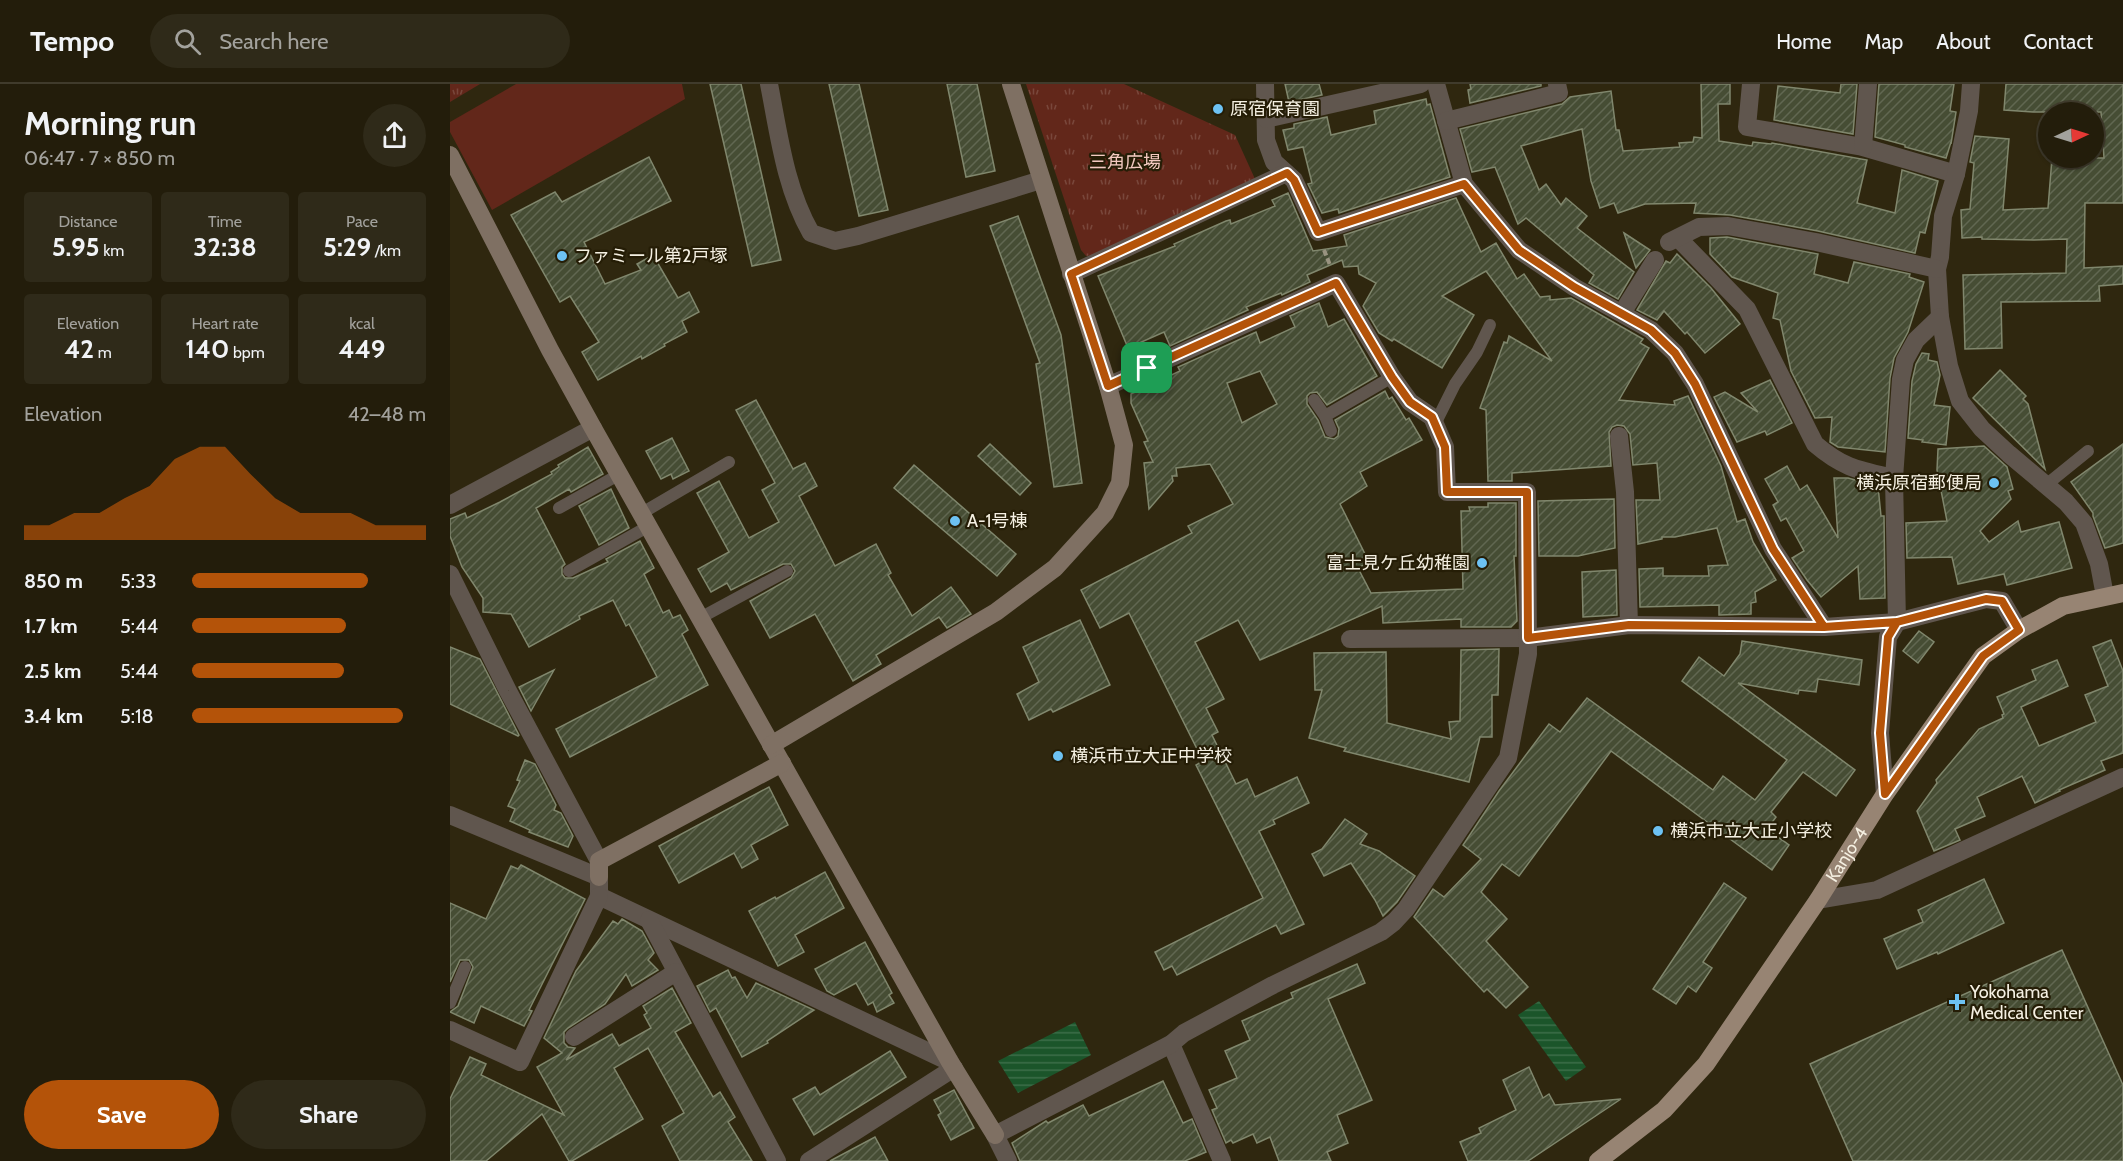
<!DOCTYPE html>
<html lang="en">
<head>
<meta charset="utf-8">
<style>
	:root { --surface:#231d0b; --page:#2f2a19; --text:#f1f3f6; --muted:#a3a29d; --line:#403b2c; --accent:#b45309 }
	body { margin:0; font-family:Cabin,"Noto Sans JP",sans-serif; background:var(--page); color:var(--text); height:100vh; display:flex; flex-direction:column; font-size:22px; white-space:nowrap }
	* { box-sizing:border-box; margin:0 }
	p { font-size:20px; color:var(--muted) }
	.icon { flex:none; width:33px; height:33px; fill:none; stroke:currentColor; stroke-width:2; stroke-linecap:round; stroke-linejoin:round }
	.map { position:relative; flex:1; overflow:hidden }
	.panel { display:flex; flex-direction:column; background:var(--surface); width:450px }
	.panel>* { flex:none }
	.needle { width:39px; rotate:86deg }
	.controls { position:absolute; left:1588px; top:18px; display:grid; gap:12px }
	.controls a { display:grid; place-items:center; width:66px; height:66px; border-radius:50%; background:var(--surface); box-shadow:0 2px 4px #0004,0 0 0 2px var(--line); font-size:30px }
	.pin { position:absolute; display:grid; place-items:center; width:51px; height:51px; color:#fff; margin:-26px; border-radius:12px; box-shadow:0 3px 9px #0006 }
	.round { display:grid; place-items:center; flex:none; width:63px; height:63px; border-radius:32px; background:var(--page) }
	.head { display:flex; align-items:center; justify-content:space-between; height:102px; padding:0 24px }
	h1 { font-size:33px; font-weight:700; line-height:45px }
	.figures { display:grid; grid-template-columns:repeat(3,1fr); gap:9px; height:102px; padding:6px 24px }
	.figures div { display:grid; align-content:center; border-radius:6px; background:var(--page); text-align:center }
	.figures b { font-size:26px; font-weight:700 }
	.figures small { font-size:16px; font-weight:400 }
	.figures p { font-size:16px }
	.chart { height:168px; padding:12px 24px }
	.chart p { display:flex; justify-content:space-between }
	.chart svg { width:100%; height:108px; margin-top:6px; fill:var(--accent); opacity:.7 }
	.cta { display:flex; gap:12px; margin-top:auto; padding:12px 24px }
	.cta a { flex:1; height:69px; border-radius:36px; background:var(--accent); color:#fff; font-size:24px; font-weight:700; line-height:69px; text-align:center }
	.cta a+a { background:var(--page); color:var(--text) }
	ul { padding:0 24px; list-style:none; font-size:20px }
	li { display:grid; grid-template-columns:96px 72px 1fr; align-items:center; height:45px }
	li i { height:15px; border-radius:8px; background:var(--accent) }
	header { display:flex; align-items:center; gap:36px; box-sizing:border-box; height:84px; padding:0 30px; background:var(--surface); border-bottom:2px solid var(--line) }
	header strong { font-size:28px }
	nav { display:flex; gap:33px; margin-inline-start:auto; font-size:21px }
	.search { width:420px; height:54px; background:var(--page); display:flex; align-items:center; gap:15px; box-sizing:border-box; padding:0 21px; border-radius:33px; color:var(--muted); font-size:22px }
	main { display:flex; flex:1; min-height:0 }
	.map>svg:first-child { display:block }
</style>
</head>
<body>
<header>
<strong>Tempo</strong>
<div class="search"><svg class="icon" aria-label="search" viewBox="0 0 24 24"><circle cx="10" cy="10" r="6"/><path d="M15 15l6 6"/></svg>Search here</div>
<nav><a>Home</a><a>Map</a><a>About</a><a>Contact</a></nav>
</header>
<main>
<section class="panel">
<div class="head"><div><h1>Morning run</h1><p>06:47 · 7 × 850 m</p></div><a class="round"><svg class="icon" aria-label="share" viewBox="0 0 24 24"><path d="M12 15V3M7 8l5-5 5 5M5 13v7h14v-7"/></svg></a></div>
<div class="figures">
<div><p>Distance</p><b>5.95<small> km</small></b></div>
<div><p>Time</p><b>32:38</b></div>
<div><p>Pace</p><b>5:29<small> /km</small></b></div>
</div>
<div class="figures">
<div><p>Elevation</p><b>42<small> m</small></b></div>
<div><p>Heart rate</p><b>140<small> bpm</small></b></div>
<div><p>kcal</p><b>449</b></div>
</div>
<div class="chart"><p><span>Elevation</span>42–48 m</p>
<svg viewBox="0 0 160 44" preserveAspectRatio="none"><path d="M0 44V38L10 38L20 33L30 33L40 27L50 22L60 11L70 6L80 6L90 17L100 27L110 33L120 33L130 33L140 38L150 38L160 38V44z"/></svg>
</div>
<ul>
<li><b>850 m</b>5:33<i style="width:75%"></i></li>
<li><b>1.7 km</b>5:44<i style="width:66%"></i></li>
<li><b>2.5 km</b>5:44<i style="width:65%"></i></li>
<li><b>3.4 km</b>5:18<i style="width:90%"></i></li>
</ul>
<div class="cta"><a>Save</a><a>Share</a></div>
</section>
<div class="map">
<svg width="1673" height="1077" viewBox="0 0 1673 1077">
	<defs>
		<pattern id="park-tufts" width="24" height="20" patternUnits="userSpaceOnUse" patternTransform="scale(1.5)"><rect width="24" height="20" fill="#62271a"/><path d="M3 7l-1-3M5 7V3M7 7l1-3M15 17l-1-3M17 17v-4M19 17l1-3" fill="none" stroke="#79473b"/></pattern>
		<pattern id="water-rules" width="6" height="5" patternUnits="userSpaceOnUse" patternTransform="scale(1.5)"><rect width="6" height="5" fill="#1b552a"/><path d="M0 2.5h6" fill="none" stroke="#3d6e49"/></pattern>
		<pattern id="building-hatch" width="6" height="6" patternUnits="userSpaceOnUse" patternTransform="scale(1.5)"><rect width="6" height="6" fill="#464d34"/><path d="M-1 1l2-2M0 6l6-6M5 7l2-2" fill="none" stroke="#616751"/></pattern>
	</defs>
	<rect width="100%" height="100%" fill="#2f270f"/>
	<polygon fill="#62271a" points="66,0 232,0 235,15 42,126 0,48 0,38"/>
	<g fill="url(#park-tufts)">
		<polygon points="0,0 30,0 0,18"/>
		<polygon points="576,0 674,0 785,51 805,95 645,171 636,172 631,166"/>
	</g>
	<g fill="url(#water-rules)">
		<polygon points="1089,917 1136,983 1116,997 1068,931"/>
		<polygon points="625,938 641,971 568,1009 548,977"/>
	</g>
	<g fill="url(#building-hatch)" stroke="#80876d" stroke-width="1.5" fill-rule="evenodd">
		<polygon points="260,0 291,0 331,176 302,182"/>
		<polygon points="379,0 409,0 438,126 409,132"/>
		<polygon points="497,0 527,0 545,87 516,93"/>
		<polygon points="835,0 869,0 872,11 839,18"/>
		<polygon points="1020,0 1091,0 1091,2 1020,19 1018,6 1021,5"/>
		<polygon points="1251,0 1280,0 1280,20 1268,20 1269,57 1302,62 1303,58 1321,60 1322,59 1417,76 1407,119 1445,129 1452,86 1488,97 1475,149 1470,148 1465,169 1368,147 1280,131 1244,129 1246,119 1195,120 1168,129 1164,119 1150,124 1141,97 1132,45 1071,62 1089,106 1096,100 1111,121 1116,114 1137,132 1127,144 1184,188 1168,215 1139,199 1144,191 1076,134 1068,140 1045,83 1022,88 1010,45 1112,20 1120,13 1161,7 1166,46 1169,46 1173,67 1230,63 1229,59 1243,58 1244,53 1252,54"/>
		<polygon points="1391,0 1407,0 1403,50 1324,36 1328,2 1390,9"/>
		<polygon points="1429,0 1504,0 1500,27 1506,28 1501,60 1501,58 1496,74 1455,63 1455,61 1425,53"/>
		<polygon points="1556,0 1673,0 1673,119 1635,119 1634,184 1673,182 1673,200 1649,202 1650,217 1551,218 1552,264 1515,265 1513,191 1616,189 1617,155 1584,156 1532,155 1532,153 1512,154 1511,126 1520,125 1524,79 1520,78 1525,52 1559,55 1553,126 1598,124 1602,74 1654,74 1651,28 1583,28 1554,26"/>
		<polygon points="976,15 977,21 980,20 1000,93 889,129 888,125 872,129 858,100 862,99 853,63 838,66 833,46 844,44 844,40 877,33 881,51 926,40 924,27"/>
		<polygon points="199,73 221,117 134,158 155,200 191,186 187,180 203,171 228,214 239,208 249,228 232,237 237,248 214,260 215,262 192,275 191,272 148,296 132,268 149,258 120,212 110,218 61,131 105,108 112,118"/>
		<polygon points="838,109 863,167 897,162 894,151 1006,114 1031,168 1046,159 1067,195 1074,190 1090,213 1100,212 1100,216 1121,214 1193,255 1190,259 1199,264 1169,316 1225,321 1224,317 1238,312 1271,382 1287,438 1295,435 1303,458 1326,496 1305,508 1306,518 1301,519 1301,530 1269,531 1269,521 1190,523 1189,485 1213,484 1213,492 1259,492 1258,482 1278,481 1267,444 1225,453 1212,453 1212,455 1188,460 1186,416 1210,416 1207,379 1183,381 1180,350 1174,342 1167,341 1162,343 1159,348 1161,382 1062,389 1062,397 1038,397 1036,326 1030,324 1054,258 1057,259 1059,252 1102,277 1036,187 992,212 1024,231 992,284 944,255 942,257 929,249 913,222 926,199 909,190 908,182 894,183 892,176 857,191 860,198 832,211 831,209 796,223 798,226 720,262 714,248 678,264 648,192 725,162 724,160 776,137 780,136 781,140 825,122 822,116"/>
		<polygon points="568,132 611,251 632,399 604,403 586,280 590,279 540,142"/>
		<polygon points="1174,149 1200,166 1186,184"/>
		<polygon points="1277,153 1368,170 1364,190 1398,199 1404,178 1460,190 1459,193 1474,198 1458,248 1444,274 1440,294 1435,368 1388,363 1380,358 1382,333 1365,334 1341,287 1330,236 1323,234 1328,209 1282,193 1260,170 1260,154"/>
		<polygon points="1227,170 1261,204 1290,240 1255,269 1237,248 1235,250 1214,227 1207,236 1187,226 1216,177 1220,179"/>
		<path d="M869,219L878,243L894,235L927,292L877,321L867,308L860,309L857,312V320L868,336L875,353L884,355L888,352L889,345L885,336L935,307L939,315L942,313L956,336L959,334L972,356L910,388L917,402L890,420L919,478L908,484L921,509L1013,505L1011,427H1020L1019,423H1038V419H1066V472H1064L1067,537L1061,543H1011V535L933,539L932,522L810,576L788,536L745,558L774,615L756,624L768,648L762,651L786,700L797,695L805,713L847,693L859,719L823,736L825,740L809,747L854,840L831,850L826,841L727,891L722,882L714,886L705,868L813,814L746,681L753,677L679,529L650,544L631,506L742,449L738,442L783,420L760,380L726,384L727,392H722L723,397L699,425L694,379L703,378L694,358L698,357L681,319V310L730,287L728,283L806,248L810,259L845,243L840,232ZM810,287L827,320L792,339L777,299Z"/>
		<polygon points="1472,269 1479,270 1478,276 1487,278 1490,291 1484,321 1500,323 1496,361 1472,358 1473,356 1458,354 1462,297 1466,280"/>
		<polygon points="1550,286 1576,312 1573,315 1578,320 1595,385 1523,314"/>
		<polygon points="1320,296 1342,339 1317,351 1315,347 1287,358 1264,313 1275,308 1308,328 1291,309"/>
		<polygon points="306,316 343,385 355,379 367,402 349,412 385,482 426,460 441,489 438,491 462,532 501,503 521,530 497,544 489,533 426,571 431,580 403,597 365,530 320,554 300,517 341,494 345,487 341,480 333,480 281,506 277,499 261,508 248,485 279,468 247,409 269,397 299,454 329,438 312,406 325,399 286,326"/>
		<polygon points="222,354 239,387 223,395 221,390 211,395 196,367"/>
		<polygon points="540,360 581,399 570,411 528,372"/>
		<polygon points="1673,360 1673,459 1655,464 1643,432 1643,429 1621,398"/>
		<polygon points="1534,362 1557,383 1563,405 1558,407 1561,415 1530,447 1539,458 1568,437 1571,448 1609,438 1622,484 1557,501 1554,490 1508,500 1502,473 1457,474 1456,439 1497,437 1487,386 1488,365"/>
		<polygon points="138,363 153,390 121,408 119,405 86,424 115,480 112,483 112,490 115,494 123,494 158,478 156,475 190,457 204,484 194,490 213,529 219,526 223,534 230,531 238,546 232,550 258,601 120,673 106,645 207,593 179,540 176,542 163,516 129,532 130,535 79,563 61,530 33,528 33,514 12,483 0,452 0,435 15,429 17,434 50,418 102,390 101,388 109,383 108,381"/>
		<polygon points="464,381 566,470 547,492 444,404"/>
		<polygon points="1337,382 1350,406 1357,401 1388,454 1384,394 1398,394 1428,402 1431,432 1434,432 1435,514 1410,515 1408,482 1371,513 1357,496 1342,474 1354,467 1336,434 1331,437 1323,421 1328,418 1315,395"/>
		<polygon points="161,405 179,444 149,461 129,422"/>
		<polygon points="1164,415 1165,464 1128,472 1089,472 1088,417"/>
		<polygon points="1166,486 1167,531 1133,533 1132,488"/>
		<polygon points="630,536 660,601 603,628 601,625 579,636 567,610 589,598 573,563"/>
		<polygon points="1469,547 1484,558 1468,579 1453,567"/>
		<polygon points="1661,556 1673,587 1673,669 1651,677 1655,686 1609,706 1610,707 1585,719 1572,692 1527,713 1535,732 1505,745 1510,756 1484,767 1467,727 1487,699 1486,696 1529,645 1553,634 1552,631 1554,630 1547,613 1586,596 1582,586 1607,576 1618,602 1571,623 1589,662 1646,638 1635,611 1658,602 1643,563"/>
		<polygon points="1292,557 1412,576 1409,601 1368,595 1366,608 1349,606 1348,610 1288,599 1405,686 1386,712 1353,688 1321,728 1326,733 1317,745 1339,761 1322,786 1161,667 1069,792 1052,780 1031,808 1057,835 1036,857 1078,903 1056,924 1037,905 1034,908 964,833 983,805 994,813 1031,775 1013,761 1049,707 1099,640 1110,648 1137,614 1263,706 1273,692 1305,716 1337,676 1232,597 1249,573 1274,592 1290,570"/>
		<polygon points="0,563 30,575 69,651 68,652 0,620"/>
		<polygon points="1049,565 1048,611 1042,611 1042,653 1030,653 1019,698 894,667 896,664 859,654 872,606 865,606 864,569 936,568 937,639 1001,655 999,638 1010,637 1011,566"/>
		<polygon points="104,586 81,627 69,603"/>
		<polygon points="75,676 85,680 106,721 104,726 111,729 123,752 118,763 79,748 80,746 60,737 65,725 58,722 70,697 67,696"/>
		<polygon points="319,703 338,741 301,761 308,775 292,784 284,769 229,799 209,762"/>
		<polygon points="895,735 917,750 910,760 929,767 965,792 947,818 933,832 925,816 901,779 874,792 862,770 872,765"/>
		<polygon points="71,781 135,815 79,926 82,927 74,942 31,922 24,939 0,928 8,922 23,883 19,876 10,876 0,898 0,819 36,835 61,782 68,785"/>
		<polygon points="375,788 394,824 345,851 354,868 328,882 299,827 325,813 326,815"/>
		<polygon points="1534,795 1554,839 1488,870 1487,868 1447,885 1434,855 1473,838 1468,826"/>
		<polygon points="1274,799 1296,814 1253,878 1262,884 1246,908 1238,902 1226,920 1203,905"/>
		<polygon points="172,835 192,847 204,869 198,876 208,886 182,902 176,890 155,920 118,944 114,948 114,959 118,963 125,964 116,976 162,950 169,962 201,944 194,931 197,929 193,922 222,904 241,939 225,948 263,1013 270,1008 285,1033 278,1038 302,1077 230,1077 212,1042 234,1029 198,964 164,984 193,1035 122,1077 119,1077 92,1030 36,1077 0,1077 0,1015 20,973 36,980 31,991 114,1031 87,983 112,969 94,954 126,887 163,837 168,840"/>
		<polygon points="415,858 442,909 439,911 444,919 427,928 423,918 418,921 406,899 384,911 377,907 365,885"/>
		<polygon points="1612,866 1673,1001 1673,1077 1403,1077 1360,980"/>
		<polygon points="907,880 915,899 878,915 922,1016 887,1031 898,1059 877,1068 881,1077 829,1077 820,1053 807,1059 803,1050 783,1059 781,1056 776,1059 762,1026 767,1024 759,1006 787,994 775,967 800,956 792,937 843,914 841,909"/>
		<polygon points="278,886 282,894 285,893 297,914 306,899 364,926 317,957 318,959 292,973 266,924 260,928 247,902"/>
		<polygon points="440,967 456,993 364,1051 343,1015 365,1003 370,1011"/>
		<polygon points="1079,983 1093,1014 1099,1010 1105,1021 1171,1015 1078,1077 1018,1077 1010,1058 1031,1049 1029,1044 1066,1026 1053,996"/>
		<polygon points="713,997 733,1039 742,1035 756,1068 735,1077 570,1077 562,1059 596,1037 598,1039 633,1021 639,1032"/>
		<polygon points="504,1006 524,1044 501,1056 488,1031 491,1029 484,1016"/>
		<polygon points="425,1053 438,1077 380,1077"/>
	</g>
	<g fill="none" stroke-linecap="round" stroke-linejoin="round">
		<polyline stroke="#999380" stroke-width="4" stroke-dasharray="6 3" stroke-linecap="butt" points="874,166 880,181"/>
		<g stroke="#60564e" stroke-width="12">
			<polyline points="864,316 875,332 881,347"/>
			<polyline points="875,332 942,293"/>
			<polyline points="985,340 1005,300 1027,268 1040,241"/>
			<polyline points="1596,401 1638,367"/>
			<polyline points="109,424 170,390"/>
			<polyline points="192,429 279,378"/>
			<polyline points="119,487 199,442"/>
			<polyline points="250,534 337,487"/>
			<polyline points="0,919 15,883"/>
		</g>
		<g stroke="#60564e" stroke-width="18">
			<path d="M319,0C329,51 335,103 361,149L385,157L408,152L591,96"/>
			<polyline points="815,0 816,56 824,78 844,96 868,148 1014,100"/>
			<polyline points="986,0 1014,100 1069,166 1124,203 1201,246 1225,269 1245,300 1323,465 1374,543"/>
			<polyline points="1301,0 1297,43 1413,63 1506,90"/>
			<polyline points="1521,0 1519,27 1506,90 1493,132 1490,173 1487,185 1490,233 1499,282 1510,317 1532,345 1559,370 1616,418 1634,439 1649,480 1655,512"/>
			<polyline points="816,35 971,0"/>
			<polyline points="996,37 1109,9 1107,0"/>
			<polyline points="1413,63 1418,0"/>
			<path d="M1228,154L1297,225L1365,360C1393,384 1408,386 1444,394"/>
			<polyline points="1219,158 1249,143 1278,142 1366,158 1487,185"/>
			<polyline points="621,190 836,89"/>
			<polyline points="1172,229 1205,176"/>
			<polyline points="1490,233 1466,256 1455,276 1451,295 1444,394 1447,538 1536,515 1552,517 1569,546"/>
			<polyline points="1169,352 1175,408 1179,541"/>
			<polyline points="0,421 143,344"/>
			<polyline points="0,490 58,607 149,777"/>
			<polyline points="900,555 1078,554 1179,541 1374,543 1447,538 1438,553 1430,649 1435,710"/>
			<polyline points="0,731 149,793 149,812 500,978"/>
			<polyline points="1368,816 1427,806 1673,693"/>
			<polyline points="199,836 327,1077"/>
			<polyline points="0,946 70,978 149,812"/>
			<polyline points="124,953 226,888"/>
			<polyline points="721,960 772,1077"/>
			<polyline points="359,1077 504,984"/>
			<polyline points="558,1077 545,1051 721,960 734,949 823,901 931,848 944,838 956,825 1058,674 1078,570 1077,408 997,408 995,363 982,333 960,318 942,293 886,199 658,302"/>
		</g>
		<g stroke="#7f7063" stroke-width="18">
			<polyline points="0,71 100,266 143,344 500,978 545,1051"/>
			<polyline points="321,661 546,528 605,484 655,429 670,399 674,361 658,302 561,0"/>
			<polyline points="149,793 149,777 332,679"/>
		</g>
		<path stroke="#978473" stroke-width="18" id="s1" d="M1148,1077L1214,1026L1256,980L1368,816L1435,710L1533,572L1569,546L1613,522L1673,509"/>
	</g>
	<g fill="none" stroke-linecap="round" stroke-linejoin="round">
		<g stroke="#fff" stroke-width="12">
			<polyline id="route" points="697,284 886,199 942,293 960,318 982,333 995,363 997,408 1077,408 1078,554 1179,541 1374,543 1447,538 1438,553 1430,649 1435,710 1533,572 1569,546 1552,517 1536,515 1447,538 1374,543 1323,465 1245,300 1225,269 1201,246 1124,203 1069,166 1014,100 868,148 844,96 837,89 621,190 658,302 697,284"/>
		</g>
		<use href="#route" stroke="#b45309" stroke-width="8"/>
	</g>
	<g fill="#6dc2f3" stroke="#251d06" stroke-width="2">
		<circle cx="768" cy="25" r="6"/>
		<circle cx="112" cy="172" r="6"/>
		<circle cx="1544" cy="399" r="6"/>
		<circle cx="505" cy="437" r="6"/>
		<circle cx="1032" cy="479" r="6"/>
		<circle cx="608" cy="672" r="6"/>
		<circle cx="1208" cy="747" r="6"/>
		<path d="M1504 909h6v6h6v6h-6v6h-6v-6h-6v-6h6z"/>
	</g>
	<g text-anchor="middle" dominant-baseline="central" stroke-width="4.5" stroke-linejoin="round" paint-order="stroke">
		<g font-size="18" fill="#f5f0e2" stroke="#251d06" text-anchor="start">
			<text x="780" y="25">原宿保育園</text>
			<text x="124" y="172">ファミール第2戸塚</text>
			<text x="1532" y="399" text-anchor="end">横浜原宿郵便局</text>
			<text x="517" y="437">A-1号棟</text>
			<text x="1020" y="479" text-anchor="end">富士見ケ丘幼稚園</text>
			<text x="620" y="672">横浜市立大正中学校</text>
			<text x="1220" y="747">横浜市立大正小学校</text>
			<text x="1520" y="908">Yokohama<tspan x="1520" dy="21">Medical Center</tspan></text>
		</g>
		<g font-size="18" fill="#f3c9c0" stroke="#251d06">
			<text x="675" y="78">三角広場</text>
		</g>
		<g font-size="18" fill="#f5f0e2" stroke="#251d06">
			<text stroke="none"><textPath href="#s1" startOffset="398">Kanjo-4</textPath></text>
		</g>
	</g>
</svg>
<div class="controls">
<a><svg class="needle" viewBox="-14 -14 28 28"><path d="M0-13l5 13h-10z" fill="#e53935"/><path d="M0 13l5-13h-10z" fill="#a3a29d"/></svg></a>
</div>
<div class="pin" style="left:697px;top:284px;background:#1e9e55"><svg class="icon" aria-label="arrive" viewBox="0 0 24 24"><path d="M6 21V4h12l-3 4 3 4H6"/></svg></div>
</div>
</main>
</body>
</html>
